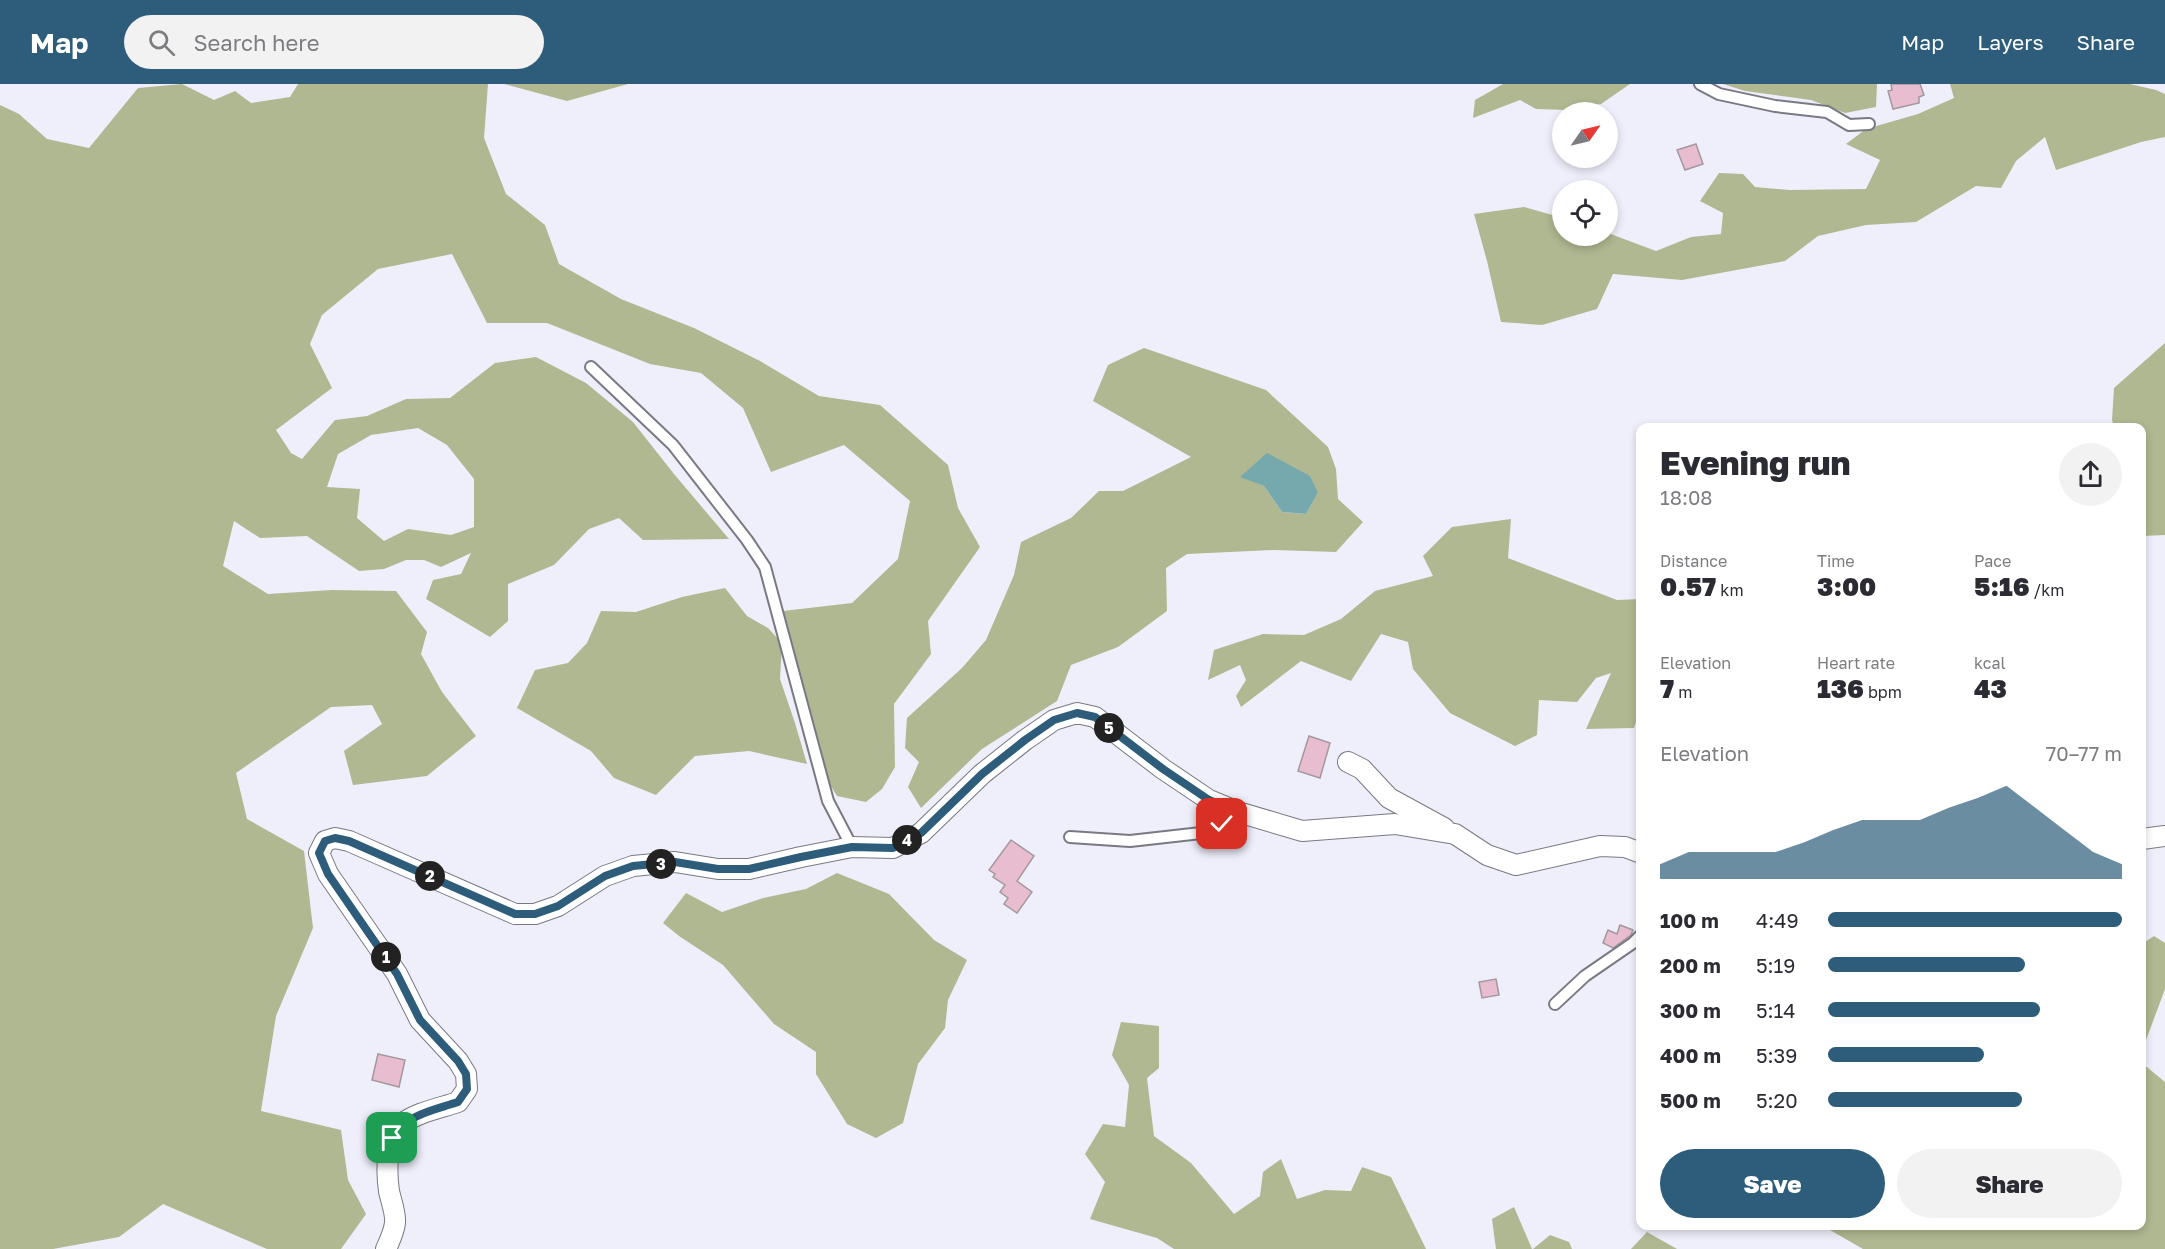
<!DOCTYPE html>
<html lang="en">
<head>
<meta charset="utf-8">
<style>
	:root { --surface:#fff; --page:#f2f2f3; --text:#2b2b33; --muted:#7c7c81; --accent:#2d5d7b }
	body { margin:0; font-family:"Golos Text",sans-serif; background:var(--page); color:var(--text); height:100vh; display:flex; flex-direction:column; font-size:22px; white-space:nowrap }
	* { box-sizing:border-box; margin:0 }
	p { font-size:20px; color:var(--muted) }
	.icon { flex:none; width:33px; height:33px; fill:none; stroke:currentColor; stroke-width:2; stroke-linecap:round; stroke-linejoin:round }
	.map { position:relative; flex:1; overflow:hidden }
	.drawer { position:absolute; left:1636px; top:339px; width:510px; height:807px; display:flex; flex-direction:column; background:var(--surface); border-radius:12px; box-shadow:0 3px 9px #0003 }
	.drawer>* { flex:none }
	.needle { width:39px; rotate:56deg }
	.tools { position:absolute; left:1552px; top:18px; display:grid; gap:12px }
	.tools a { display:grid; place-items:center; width:66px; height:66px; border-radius:50%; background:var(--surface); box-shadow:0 3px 9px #0003; font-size:30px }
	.pin { position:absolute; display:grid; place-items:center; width:51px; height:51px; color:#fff; margin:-26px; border-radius:12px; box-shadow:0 3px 9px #0006 }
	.km { position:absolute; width:30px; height:30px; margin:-15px; border-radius:50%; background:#222; color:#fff; font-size:16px; line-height:30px; text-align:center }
	.round { display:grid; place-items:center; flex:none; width:63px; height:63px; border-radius:32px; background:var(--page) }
	.head { display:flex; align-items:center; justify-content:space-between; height:102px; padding:0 24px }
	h1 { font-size:33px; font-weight:800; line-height:45px }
	.metrics { display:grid; grid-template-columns:repeat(3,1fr); gap:9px; height:102px; padding:6px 24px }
	.metrics div { display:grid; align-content:center }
	.metrics b { font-size:26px; font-weight:800 }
	.metrics small { font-size:16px; font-weight:400 }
	.metrics p { font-size:16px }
	.chart { height:168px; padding:12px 24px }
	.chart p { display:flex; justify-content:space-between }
	.chart svg { width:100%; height:108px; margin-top:6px; fill:var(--accent); opacity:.7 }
	.cta { display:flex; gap:12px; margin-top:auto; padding:12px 24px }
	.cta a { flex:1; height:69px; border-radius:36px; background:var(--accent); color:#fff; font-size:24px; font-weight:800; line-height:69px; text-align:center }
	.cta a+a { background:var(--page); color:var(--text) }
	ul { padding:0 24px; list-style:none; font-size:20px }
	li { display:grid; grid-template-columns:96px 72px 1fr; align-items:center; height:45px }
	li i { height:15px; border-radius:8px; background:var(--accent) }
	header { display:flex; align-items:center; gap:36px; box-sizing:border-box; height:84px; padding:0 30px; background:var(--accent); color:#fff }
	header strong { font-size:28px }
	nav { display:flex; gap:33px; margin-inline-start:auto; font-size:21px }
	.search { width:420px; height:54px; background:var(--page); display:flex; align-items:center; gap:15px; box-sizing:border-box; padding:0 21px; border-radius:33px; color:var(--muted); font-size:22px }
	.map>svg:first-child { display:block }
</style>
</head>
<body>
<header>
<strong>Map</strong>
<div class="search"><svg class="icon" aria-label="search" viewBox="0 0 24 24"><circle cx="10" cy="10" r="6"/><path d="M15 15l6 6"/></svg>Search here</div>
<nav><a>Map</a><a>Layers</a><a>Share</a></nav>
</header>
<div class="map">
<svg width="2165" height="1165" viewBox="0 0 2165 1165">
	<rect width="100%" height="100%" fill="#efeffb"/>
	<g fill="#afb891" fill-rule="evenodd">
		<path d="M182,0L214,16L235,7L251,19L290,13L298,0H488L484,54L506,110L545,141L559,180L621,215L694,244L760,277L819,312L880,321L948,381L958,424L980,463L928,537L931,570L894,620L895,683L882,705L866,718L837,712L824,691L783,527L852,519L898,475L910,417L844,361L771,388L743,324L701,289L650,280L547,239H487L452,170L378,185L322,231L310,260L332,304L276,346L291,369L302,375L335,336L367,332L406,315L450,314L495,279L536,273L586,299L633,338L674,390L729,455L643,456L619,434L589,445L554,481L508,500V537L490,553L426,515L433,496L461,490L471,469L441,483L424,476H406L384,485L359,487L307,452L260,454L234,437L223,482L268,510L332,506L396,507L427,548L421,570L442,608L476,652L427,692L353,701L344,667L382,640L372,621L331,623L236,689L247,735L304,767L313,844L276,932L261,1027L341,1046L348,1096L366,1130L341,1165H267L163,1120L119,1153L53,1165H0V21L19,30L47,55L89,64L138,4ZM418,344L447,361L474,395V443L451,451L408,445L384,457L357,434L360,405L327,403L338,370L371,351Z"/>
		<polygon points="504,0 628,0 567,17"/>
		<polygon points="1503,0 1630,0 1601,20 1567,26 1536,25 1520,16 1473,34 1475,16"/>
		<polygon points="1723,0 1877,0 1876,23 1845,29 1811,16 1745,7"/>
		<polygon points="1950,0 2130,0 2156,6 2165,10 2165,53 2141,58 2056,86 2045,53 2016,77 2001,104 1976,102 1916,138 1866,141 1818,152 1785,177 1682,196 1613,190 1597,225 1542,241 1501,238 1487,177 1474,130 1524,123 1563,134 1563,152 1608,152 1608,149 1656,167 1691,153 1721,150 1723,129 1700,117 1719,89 1743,90 1755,103 1790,106 1866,105 1880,76 1846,60 1866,45 1918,30 1954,14"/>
		<polygon points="2165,259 2165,451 2142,452 2142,344 2114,343 2112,336 2114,304"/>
		<path d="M1144,264L1266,306L1328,363L1336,385L1338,415L1363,438L1336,468L1274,466L1187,470L1166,484L1167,527L1118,563L1071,581L1057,617L982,665L921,724L908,703L919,678L905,664L907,634L962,584L986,556L1014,491L1021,458L1071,434L1099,407H1123L1191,373L1093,317L1108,281ZM1240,392L1318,409L1306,430L1282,428L1264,402Z"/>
		<polygon points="1511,435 1508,474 1617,516 1641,515 1641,623 1634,644 1586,645 1611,589 1596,594 1577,618 1539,616 1537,651 1515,662 1450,629 1413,585 1408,558 1381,550 1351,597 1301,577 1241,623 1236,612 1246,596 1240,581 1208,596 1214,566 1263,550 1304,551 1341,535 1375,507 1433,492 1423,472 1452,443"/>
		<polygon points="725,504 747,532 768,544 782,559 780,595 795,639 807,680 749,667 695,672 656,711 614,694 591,667 517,624 535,586 568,579 587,559 601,527 636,528 682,513"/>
		<polygon points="837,789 889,810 934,856 967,876 948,916 945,944 918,980 903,1039 876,1054 847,1040 816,990 816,968 774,940 723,881 679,852 663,839 686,809 722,828 763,814 806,805"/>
		<polygon points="2154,852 2165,859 2165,905 2142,967 2142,860"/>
		<polygon points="1121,938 1159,942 1159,984 1147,994 1154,1052 1191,1079 1234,1130 1260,1112 1263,1088 1281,1075 1297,1115 1325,1106 1351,1107 1362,1083 1391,1093 1426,1165 1174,1165 1157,1154 1090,1135 1105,1098 1085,1070 1103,1040 1125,1043 1129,1001 1112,971"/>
		<polygon points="2142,979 2165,998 2165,1165 1863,1165 1823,1142 2142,1142"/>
		<polygon points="1514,1123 1532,1165 1496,1165 1492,1135"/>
		<polygon points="1647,1148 1677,1165 1631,1165"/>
		<polygon points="1550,1151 1569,1158 1572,1165 1533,1165"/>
	</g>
	<polygon fill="#76a9ad" points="1267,369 1310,392 1318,409 1306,430 1282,428 1264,402 1240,393"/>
	<g fill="#e8bdd0" stroke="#a4989d" stroke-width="1.5">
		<polygon points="1891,0 1920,0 1924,11 1919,13 1919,19 1893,25 1888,7 1892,6"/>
		<polygon points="1696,60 1703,80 1685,86 1677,66"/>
		<polygon points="1309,652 1330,659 1320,694 1298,687"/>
		<polygon points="1011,756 1034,772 1017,797 1032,808 1017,829 1004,820 1008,814 1000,808 1005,801 993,793 995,790 989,786"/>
		<polygon points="1620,841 1633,846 1631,851 1613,864 1603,859 1608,846 1617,850"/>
		<polygon points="1496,895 1499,911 1482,914 1479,898"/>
		<polygon points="378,970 405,976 399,1003 372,996"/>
	</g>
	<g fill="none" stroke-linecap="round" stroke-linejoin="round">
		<g stroke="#797983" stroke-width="14">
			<g id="lane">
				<polyline points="1700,0 1719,10 1775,22 1827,28 1849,41 1869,40"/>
				<polyline points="591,283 673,361 747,456 765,483 828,717 852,763"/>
				<polyline points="1070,753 1130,757 1210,748 1238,728"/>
				<polyline points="1555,920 1585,892 1633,859 1641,851"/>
			</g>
		</g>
		<g stroke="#797983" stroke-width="22">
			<g id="street">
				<polyline points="1348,678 1362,685 1389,714 1444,744"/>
				<polyline points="2142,755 2165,752"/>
				<path d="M386,1165C390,1156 394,1148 395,1139C396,1129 391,1117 389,1107C386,1087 386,1055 402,1040C417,1028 441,1024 458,1018L467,1005L466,990L458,977L420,936L397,890L328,790L319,769L325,757L335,754L349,757L515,830H535L558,822L605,792L633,782L675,778L718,785H749L801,773L852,763L893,764L921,749L982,690L1025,656L1054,636L1077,629L1095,633L1163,685L1209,716L1238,728L1302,747L1395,740L1455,750L1487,771L1516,781L1600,762L1625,763L1641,769"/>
			</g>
		</g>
		<use href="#lane" stroke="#fff" stroke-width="10"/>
		<use href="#street" stroke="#fff" stroke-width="20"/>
	</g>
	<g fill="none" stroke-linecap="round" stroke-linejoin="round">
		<g stroke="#fff" stroke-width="12">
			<path id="route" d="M392,1054C410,1029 431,1027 458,1018L467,1005L466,990L458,977L420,936L397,890L328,790L319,769L325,757L335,754L349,757L515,830H535L558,822L605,792L633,782L675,778L718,785H749L801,773L852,763L893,764L921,749L982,690L1025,656L1054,636L1077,629L1095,633L1163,685L1209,716L1238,728L1222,740"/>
		</g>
		<use href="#route" stroke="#2d5d7b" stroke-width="8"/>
	</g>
</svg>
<div class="tools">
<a><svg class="needle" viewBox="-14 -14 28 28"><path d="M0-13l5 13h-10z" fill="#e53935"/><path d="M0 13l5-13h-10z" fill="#7c7c81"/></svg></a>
<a><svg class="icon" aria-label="locate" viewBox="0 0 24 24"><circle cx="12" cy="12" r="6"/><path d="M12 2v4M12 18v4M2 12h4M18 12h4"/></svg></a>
</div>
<div class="pin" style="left:392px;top:1054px;background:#1e9e55"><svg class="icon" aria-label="arrive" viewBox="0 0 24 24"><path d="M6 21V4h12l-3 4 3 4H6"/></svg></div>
<div class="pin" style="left:1222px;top:740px;background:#d93025"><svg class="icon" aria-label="check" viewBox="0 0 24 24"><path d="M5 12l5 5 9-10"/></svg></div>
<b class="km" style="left:386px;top:873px">1</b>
<b class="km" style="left:430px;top:792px">2</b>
<b class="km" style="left:661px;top:780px">3</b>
<b class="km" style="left:907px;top:756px">4</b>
<b class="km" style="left:1109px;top:644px">5</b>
<section class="drawer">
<div class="head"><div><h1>Evening run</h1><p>18:08</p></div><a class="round"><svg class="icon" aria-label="share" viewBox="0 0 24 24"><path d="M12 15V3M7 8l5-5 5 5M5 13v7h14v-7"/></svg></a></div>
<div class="metrics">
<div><p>Distance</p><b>0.57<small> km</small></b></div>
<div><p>Time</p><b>3:00</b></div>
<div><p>Pace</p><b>5:16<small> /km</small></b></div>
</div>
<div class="metrics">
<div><p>Elevation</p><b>7<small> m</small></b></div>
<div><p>Heart rate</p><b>136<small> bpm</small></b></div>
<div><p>kcal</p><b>43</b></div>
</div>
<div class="chart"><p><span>Elevation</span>70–77 m</p>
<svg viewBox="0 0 160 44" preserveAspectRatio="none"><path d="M0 44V38L10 33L20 33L30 33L40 33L50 29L60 24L70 20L80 20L90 20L100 15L110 11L120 6L130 15L140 24L150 33L160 38V44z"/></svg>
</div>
<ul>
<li><b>100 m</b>4:49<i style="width:100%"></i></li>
<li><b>200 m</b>5:19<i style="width:67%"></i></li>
<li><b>300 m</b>5:14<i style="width:72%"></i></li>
<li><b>400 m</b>5:39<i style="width:53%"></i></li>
<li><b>500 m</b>5:20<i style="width:66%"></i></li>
</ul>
<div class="cta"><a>Save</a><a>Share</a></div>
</section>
</div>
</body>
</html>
